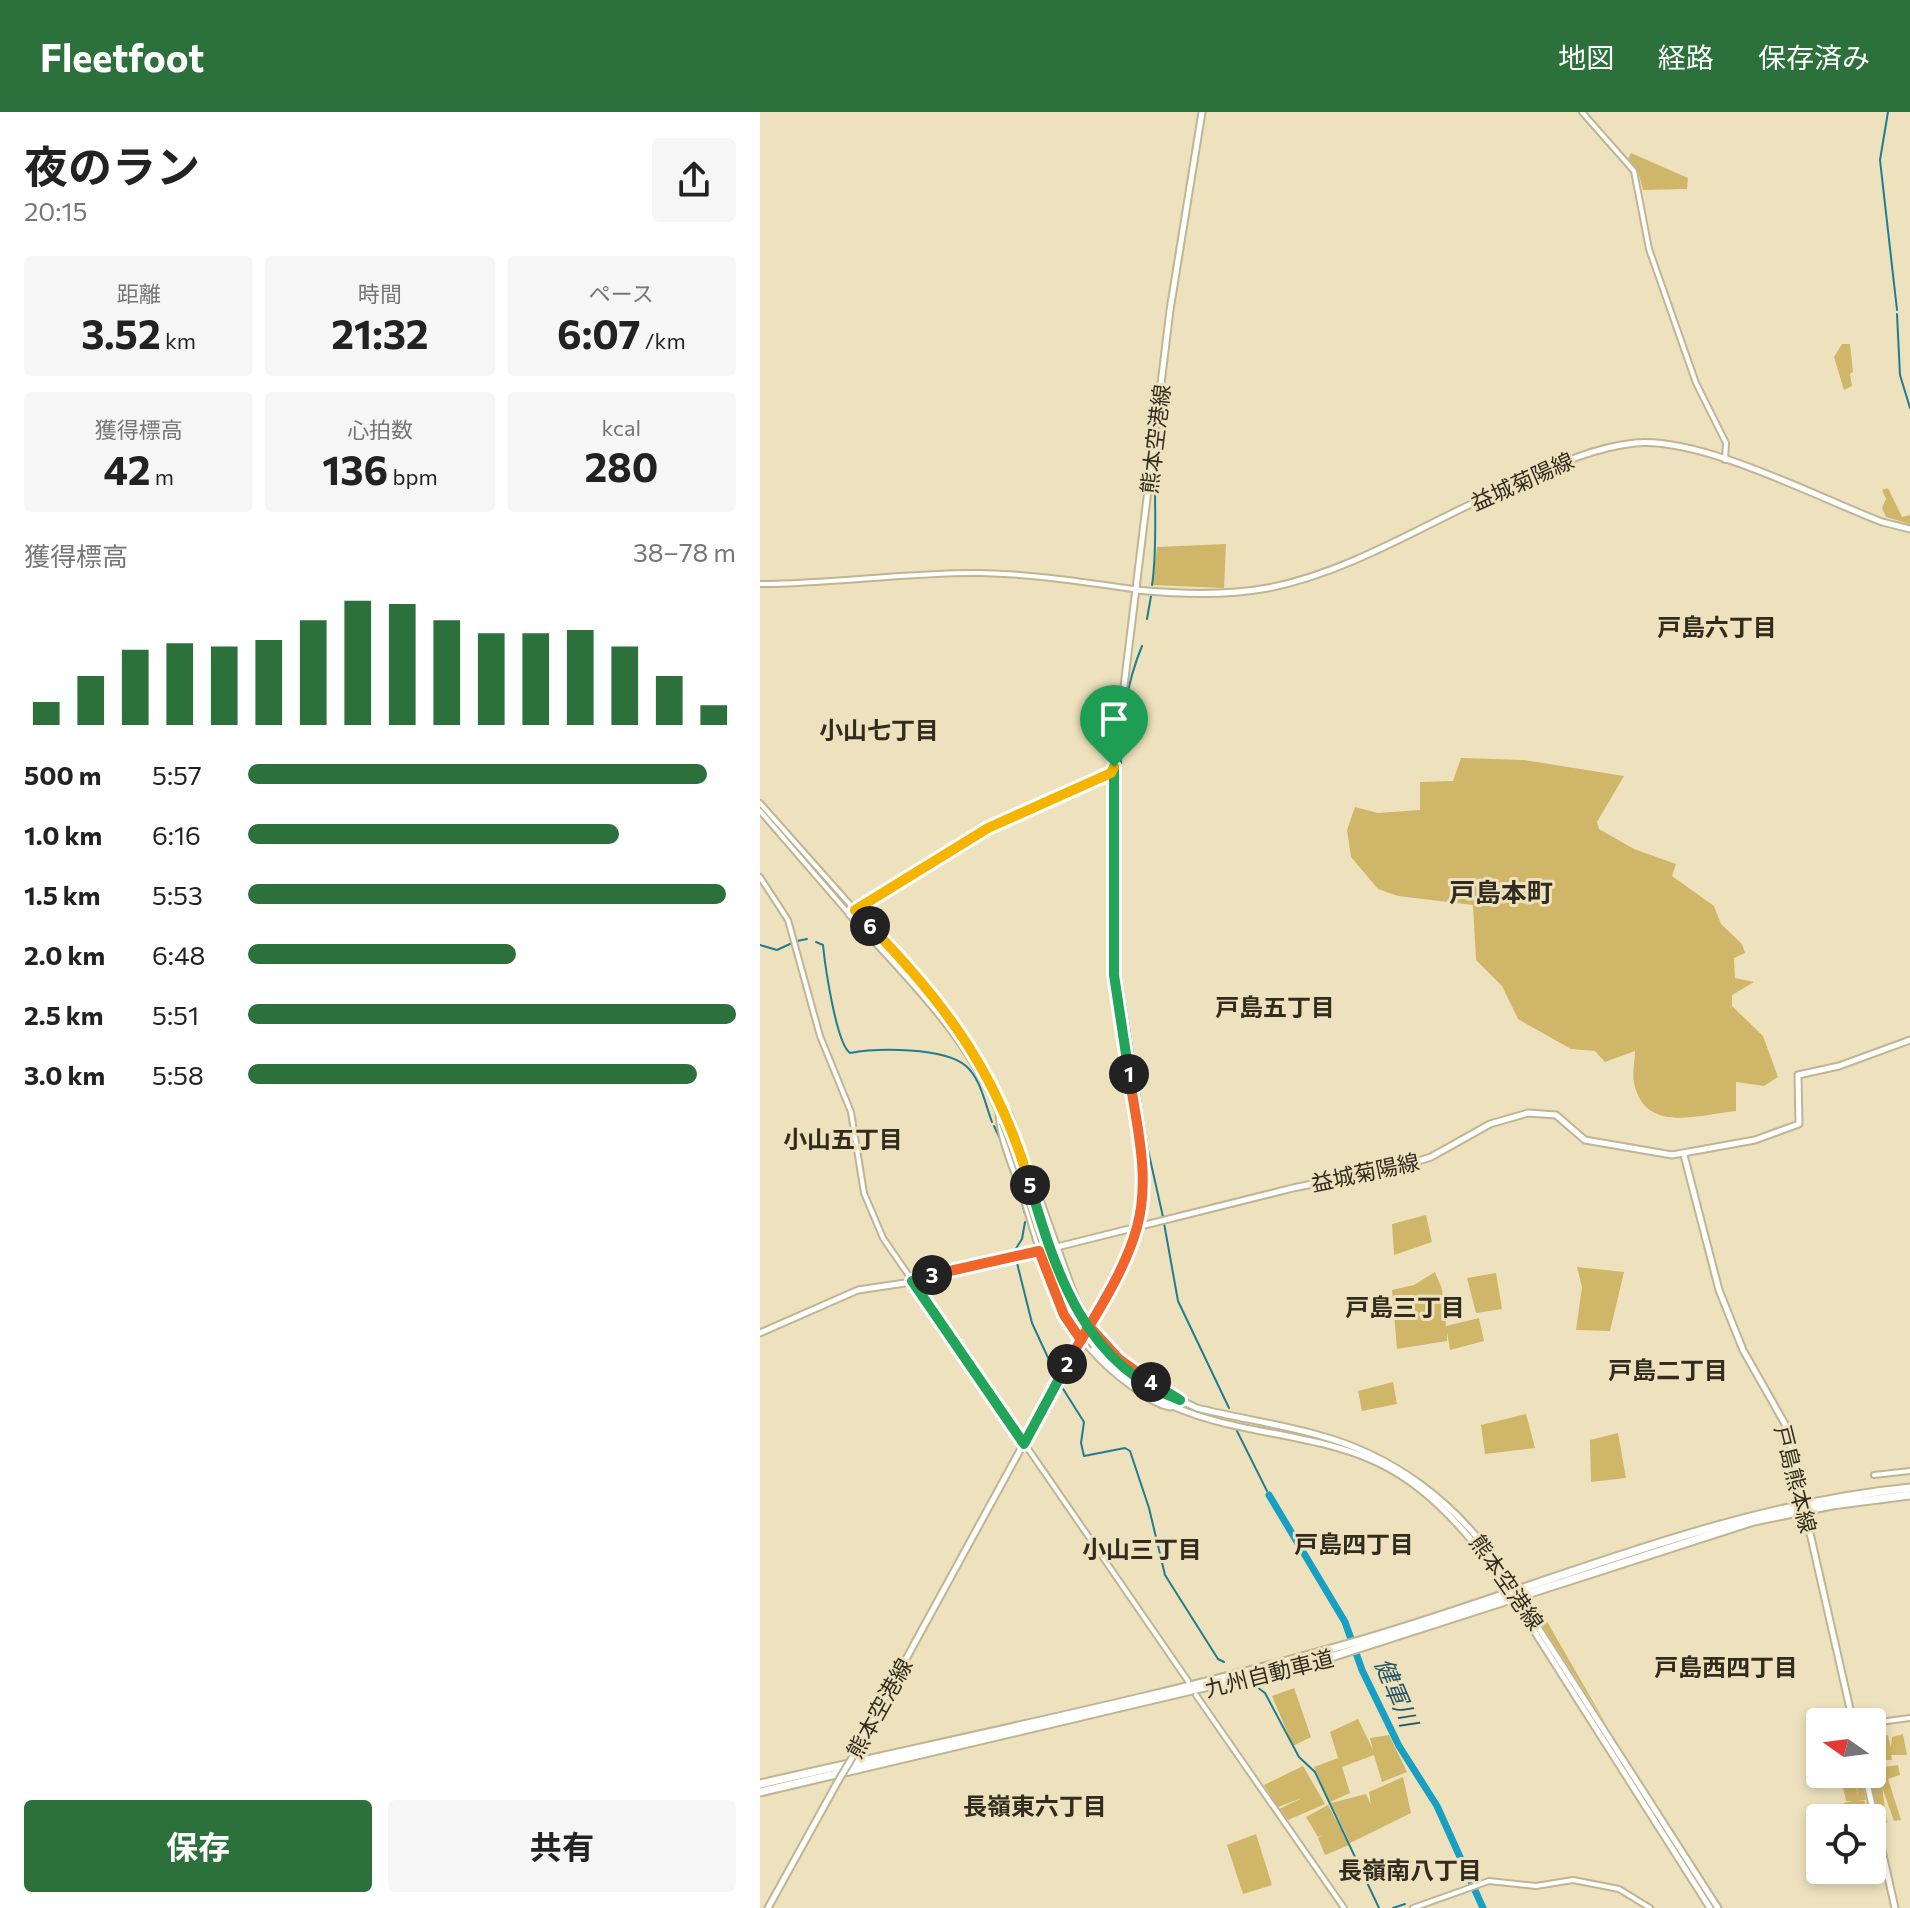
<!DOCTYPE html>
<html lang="ja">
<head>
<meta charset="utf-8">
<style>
	:root { --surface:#fff; --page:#f6f6f6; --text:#222; --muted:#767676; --accent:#2c703b }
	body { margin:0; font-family:Commissioner,"Noto Sans JP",sans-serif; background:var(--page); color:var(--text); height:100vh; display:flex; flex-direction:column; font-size:30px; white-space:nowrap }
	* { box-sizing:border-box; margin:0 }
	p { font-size:26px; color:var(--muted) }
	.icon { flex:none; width:44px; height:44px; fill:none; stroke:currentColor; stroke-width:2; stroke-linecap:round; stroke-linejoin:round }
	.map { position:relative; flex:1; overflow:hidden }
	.drawer { display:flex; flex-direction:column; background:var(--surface); width:760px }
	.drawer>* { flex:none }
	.needle { width:52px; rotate:284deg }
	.tools { position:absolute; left:1046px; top:1596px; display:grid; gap:16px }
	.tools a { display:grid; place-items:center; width:80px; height:80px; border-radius:8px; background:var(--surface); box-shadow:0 4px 12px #0003; font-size:40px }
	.pin { position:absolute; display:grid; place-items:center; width:68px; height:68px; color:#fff; margin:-82px -34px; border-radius:50% 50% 50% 0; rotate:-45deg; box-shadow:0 0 8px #0007 }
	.pin .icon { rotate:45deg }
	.km { position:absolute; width:40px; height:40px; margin:-20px; border-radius:50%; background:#222; color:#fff; font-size:22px; line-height:40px; text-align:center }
	.round { display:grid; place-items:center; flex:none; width:84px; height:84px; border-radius:8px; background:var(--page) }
	.overview { display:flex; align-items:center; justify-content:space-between; height:136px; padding:0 24px }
	h1 { font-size:44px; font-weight:700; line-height:60px }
	.figures { display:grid; grid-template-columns:repeat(3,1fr); gap:12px; height:136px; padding:8px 24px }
	.figures div { display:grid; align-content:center; border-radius:8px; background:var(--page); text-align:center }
	.figures b { font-size:40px; font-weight:700 }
	.figures small { font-size:22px; font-weight:400 }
	.figures p { font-size:22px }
	.chart { height:224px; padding:16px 24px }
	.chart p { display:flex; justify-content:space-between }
	.chart svg { width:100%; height:144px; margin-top:8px; stroke:var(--accent); stroke-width:6 }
	.action { display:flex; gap:16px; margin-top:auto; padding:16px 24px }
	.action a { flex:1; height:92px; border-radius:8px; background:var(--accent); color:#fff; font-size:32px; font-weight:700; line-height:92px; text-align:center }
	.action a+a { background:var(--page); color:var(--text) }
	ul { padding:0 24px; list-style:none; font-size:26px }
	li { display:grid; grid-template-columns:128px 96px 1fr; align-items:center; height:60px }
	li i { height:20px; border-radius:10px; background:var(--accent) }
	header { display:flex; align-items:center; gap:48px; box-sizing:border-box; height:112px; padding:0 40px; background:var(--accent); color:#fff }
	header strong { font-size:38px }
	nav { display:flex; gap:44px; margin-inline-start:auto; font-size:28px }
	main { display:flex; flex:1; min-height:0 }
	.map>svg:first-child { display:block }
</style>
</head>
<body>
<header>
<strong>Fleetfoot</strong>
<nav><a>地図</a><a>経路</a><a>保存済み</a></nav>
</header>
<main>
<section class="drawer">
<div class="overview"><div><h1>夜のラン</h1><p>20:15</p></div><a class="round"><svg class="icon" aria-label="share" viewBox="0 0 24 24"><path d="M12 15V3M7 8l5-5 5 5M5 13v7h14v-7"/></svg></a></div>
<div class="figures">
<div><p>距離</p><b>3.52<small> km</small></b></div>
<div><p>時間</p><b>21:32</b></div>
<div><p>ペース</p><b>6:07<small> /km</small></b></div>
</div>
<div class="figures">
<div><p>獲得標高</p><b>42<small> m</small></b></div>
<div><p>心拍数</p><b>136<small> bpm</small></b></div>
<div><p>kcal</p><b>280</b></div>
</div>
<div class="chart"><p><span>獲得標高</span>38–78 m</p>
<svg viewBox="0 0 160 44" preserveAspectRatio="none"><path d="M5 44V37M15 44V29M25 44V21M35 44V19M45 44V20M55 44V18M65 44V12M75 44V6M85 44V7M95 44V12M105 44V16M115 44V16M125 44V15M135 44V20M145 44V29M155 44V38"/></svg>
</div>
<ul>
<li><b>500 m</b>5:57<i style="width:94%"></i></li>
<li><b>1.0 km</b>6:16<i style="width:76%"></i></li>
<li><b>1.5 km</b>5:53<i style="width:98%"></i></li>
<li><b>2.0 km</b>6:48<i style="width:55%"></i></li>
<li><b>2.5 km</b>5:51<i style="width:100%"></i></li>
<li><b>3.0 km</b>5:58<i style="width:92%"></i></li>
</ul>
<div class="action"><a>保存</a><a>共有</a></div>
</section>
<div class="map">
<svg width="1150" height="1796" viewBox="0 0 1150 1796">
	<rect width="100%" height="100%" fill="#eee2be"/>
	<g fill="#d0b668">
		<polygon points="871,41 928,66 927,77 883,78 878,59 868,47"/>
		<polygon points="1082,232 1090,232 1093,260 1090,262 1092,274 1084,278 1074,245"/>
		<polygon points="1128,376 1142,405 1150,403 1150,412 1126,405 1122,396 1126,387 1122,378"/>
		<polygon points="466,432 464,476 392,473 397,435"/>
		<path d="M701,646L764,648L864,664L837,710L839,717L874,737L916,752L912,764L954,794L961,812L982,832L985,841L974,846L975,866L994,870L972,883V894L1003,924L1018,965L1004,974L976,970V999C940,1002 885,1023 874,971C872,961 875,949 875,939L845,950L835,939L811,937L758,907L742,874L716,848L713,793L638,784L618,777L591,745L587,718L595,695L618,701L660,698V670L693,669Z"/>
		<polygon points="666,1103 672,1130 634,1143 632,1112"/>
		<polygon points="817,1155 864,1160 850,1219 816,1218 822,1175"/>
		<polygon points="675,1160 682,1177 686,1214 719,1206 724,1229 690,1238 687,1220 687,1229 637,1237 632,1178 654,1173"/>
		<polygon points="736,1161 742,1197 716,1201 707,1166"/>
		<polygon points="633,1270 637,1292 602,1299 598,1279"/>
		<polygon points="766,1302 775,1336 725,1342 721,1313"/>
		<polygon points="858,1321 866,1366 831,1370 830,1328"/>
		<polygon points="775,1493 778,1494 846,1612 771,1496"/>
		<polygon points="534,1576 551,1625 533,1634 512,1584"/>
		<polygon points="598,1607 613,1638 610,1626 629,1623 647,1660 622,1670 614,1643 582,1655 590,1681 570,1690 554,1655 578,1646 570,1620"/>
		<polygon points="1143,1622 1147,1643 1131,1643 1132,1648 1124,1648 1122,1625 1128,1623 1131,1636 1132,1625"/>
		<polygon points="1138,1653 1140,1663 1128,1667 1141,1708 1134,1709 1122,1675 1127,1711 1119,1713 1107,1673 1121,1669 1117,1656"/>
		<polygon points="543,1654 565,1692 528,1708 519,1697 542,1686 518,1695 504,1673"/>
		<polygon points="643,1665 651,1701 590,1731 571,1691 606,1682 611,1693 609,1680"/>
		<polygon points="1103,1673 1106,1688 1098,1689 1105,1689 1106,1700 1098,1700 1096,1694 1085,1696 1084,1691 1093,1689 1086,1689 1083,1675 1096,1674 1098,1684 1097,1674"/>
		<polygon points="568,1693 589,1733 565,1743 558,1726 563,1723 558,1725 546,1705"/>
		<polygon points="496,1722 512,1773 483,1782 467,1733"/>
	</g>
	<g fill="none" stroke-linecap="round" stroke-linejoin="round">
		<g stroke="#1f7d92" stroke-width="2">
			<polyline points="1128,0 1120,48 1137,198"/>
			<polyline points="1137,202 1140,263 1150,296"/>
			<path d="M392,473C399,426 392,381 397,334"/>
			<polyline points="387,507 391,484"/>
			<path d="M361,652C360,613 367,570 382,534"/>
			<polyline points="359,721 361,659"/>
			<polyline points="358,728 359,846"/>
			<polyline points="37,829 47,827"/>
			<path d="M56,830L63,833C65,853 76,931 90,941C117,936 184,935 206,954C221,967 225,992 232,1010"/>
			<polyline points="0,833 17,838 32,831"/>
			<polyline points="359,851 388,1038 403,1105"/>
			<polyline points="234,1014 242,1031"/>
			<polyline points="255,1067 265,1102"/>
			<polyline points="404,1111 418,1189 469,1296"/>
			<polyline points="255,1138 262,1127 265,1110"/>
			<polyline points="256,1147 272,1211 296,1263"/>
			<polyline points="300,1272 324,1310 321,1331 324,1344 365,1336 370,1339 389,1396 405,1463 458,1547 464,1550"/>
			<polyline points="476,1317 507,1379"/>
			<polyline points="497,1575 505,1581 539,1645 555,1660 619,1796"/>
			<polyline points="633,1796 645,1792"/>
		</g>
		<polyline stroke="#17a0c3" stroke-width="7" points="509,1383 585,1510 602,1558 639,1634 677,1694 723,1796"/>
		<g stroke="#c0b592" stroke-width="8">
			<g id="tertiary">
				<polyline points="822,0 874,59 889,137 936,271 966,331 965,348"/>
				<path d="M0,472C74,472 147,460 221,461C272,462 322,470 373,477"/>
				<polyline points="0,691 95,798"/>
				<polyline points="0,699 89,802"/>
				<polyline points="0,765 28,808 60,924 91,1000 104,1081 123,1126 428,1569"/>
				<polyline points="1114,1363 1150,1359"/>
				<polyline points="436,1583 584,1796"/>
				<polyline points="1112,1611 1150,1606"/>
				<polyline points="653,1796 729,1769 776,1774 813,1768 859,1777 890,1796"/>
			</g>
		</g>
		<g stroke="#c0b592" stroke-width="9">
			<g id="secondary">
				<path d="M375,478C420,482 464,484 508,476C591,460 668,410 743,377C786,358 828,336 875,331C942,325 1057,385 1122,410L1150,417"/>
				<path d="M89,802C146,864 207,923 240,1002"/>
				<path d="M242,994L249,1002L315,1185C340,1236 384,1274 437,1296C477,1306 519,1312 558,1323C633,1343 697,1391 739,1455"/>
				<path d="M243,996C213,920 151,857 95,798L228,716L352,659"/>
				<path d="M239,1000C240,1028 254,1057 263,1083C287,1161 298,1220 369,1272C381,1281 396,1293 411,1295"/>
				<polyline points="924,1043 959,1178 983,1238 1025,1312 1042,1380"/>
				<polyline points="0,1221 98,1178 145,1171 190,1157 297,1135 533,1076 649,1052 671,1045 730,1012 768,1001 796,1003 825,1028 912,1043 995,1028 1039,1012 1038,963 1079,954 1150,928"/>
				<path d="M334,1234C358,1259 385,1282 417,1296C479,1322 550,1321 612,1348C663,1370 702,1414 734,1457"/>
				<polyline points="1047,1408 1093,1610"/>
				<polyline points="774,1509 958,1796"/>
				<polyline points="769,1511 950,1796"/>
				<polyline points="93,1644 353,1168 378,1113 383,1069 354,863 351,681 410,198 442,0"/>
				<polyline points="1105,1662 1135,1796"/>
				<polyline points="8,1796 77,1671"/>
			</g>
		</g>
		<g stroke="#c0b592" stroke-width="11">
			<g id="motorway">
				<path d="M0,1672C200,1626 402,1586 599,1529C783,1476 958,1395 1150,1376"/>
				<polyline points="0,1680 568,1546 994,1409 1072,1393 1150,1383"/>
			</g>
		</g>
		<use href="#tertiary" stroke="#fff" stroke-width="4"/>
		<use href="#secondary" stroke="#fff" stroke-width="5"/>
		<use href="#motorway" stroke="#fff" stroke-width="7"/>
		<g stroke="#c0b592" stroke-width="9" stroke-linecap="butt">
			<g id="secondary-bridge">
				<path d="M248,1008C284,1106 299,1236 407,1284"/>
				<path d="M243,1010C274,1086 284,1168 334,1234"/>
				<polyline points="1042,1380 1047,1408"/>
				<polyline points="739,1455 774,1509"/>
				<polyline points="734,1457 769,1511"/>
				<polyline points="77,1671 93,1644"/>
			</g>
		</g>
		<use href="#secondary-bridge" stroke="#fff" stroke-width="5"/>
	</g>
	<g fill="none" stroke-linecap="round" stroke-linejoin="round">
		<g stroke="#fff" stroke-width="16">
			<polyline id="split-1" points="354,655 354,863 369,962"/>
		</g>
		<g stroke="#fff" stroke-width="16">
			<path id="split-2" d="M307,1252C331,1209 364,1163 377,1115C391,1065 376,1011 369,962"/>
		</g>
		<g stroke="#fff" stroke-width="16">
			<polyline id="split-3" points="172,1163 152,1169 264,1332 307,1252"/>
		</g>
		<g stroke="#fff" stroke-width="16">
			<polyline id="split-4" points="172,1163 279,1139 304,1203 321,1228 329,1214 359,1247 391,1270"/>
		</g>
		<g stroke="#fff" stroke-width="16">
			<path id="split-5" d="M270,1073C296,1161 325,1254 420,1288L391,1270"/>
		</g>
		<g stroke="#fff" stroke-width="16">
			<path id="split-6" d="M110,814C188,894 239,965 270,1073"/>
		</g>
		<g stroke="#fff" stroke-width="16">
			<polyline id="split-7" points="110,814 95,798 228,716 351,661 354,655"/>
		</g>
		<use href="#split-1" stroke="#22a559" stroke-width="10"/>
		<use href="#split-2" stroke="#f0652b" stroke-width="10"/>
		<use href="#split-3" stroke="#22a559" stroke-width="10"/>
		<use href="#split-4" stroke="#f0652b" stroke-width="10"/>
		<use href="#split-5" stroke="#22a559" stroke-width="10"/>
		<use href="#split-6" stroke="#f5b400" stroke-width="10"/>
		<use href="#split-7" stroke="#f5b400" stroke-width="10"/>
	</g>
	<g text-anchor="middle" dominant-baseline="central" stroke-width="6" stroke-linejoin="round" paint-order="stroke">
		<g font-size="22" fill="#312c1e" stroke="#eee2be">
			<text transform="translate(395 327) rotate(-83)">熊本空港線</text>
			<text transform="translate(762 369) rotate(-24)">益城菊陽線</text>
			<text transform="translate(605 1060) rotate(-12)">益城菊陽線</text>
			<text transform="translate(1036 1367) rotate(76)">戸島熊本線</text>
			<text transform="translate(747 1470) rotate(55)">熊本空港線</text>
			<text transform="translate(509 1561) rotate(-14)">九州自動車道</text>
			<text transform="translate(119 1596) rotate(-61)">熊本空港線</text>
		</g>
		<g font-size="24" font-weight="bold" fill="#312c1e" stroke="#eee2be">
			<text x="957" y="514">戸島六丁目</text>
			<text x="119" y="617">小山七丁目</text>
			<text x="515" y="894">戸島五丁目</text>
			<text x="83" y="1026">小山五丁目</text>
			<text x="645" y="1194">戸島三丁目</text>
			<text x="908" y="1257">戸島二丁目</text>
			<text x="594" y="1431">戸島四丁目</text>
			<text x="382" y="1436">小山三丁目</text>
			<text x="966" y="1554">戸島西四丁目</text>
			<text x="275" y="1693">長嶺東六丁目</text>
			<text x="650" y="1757">長嶺南八丁目</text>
		</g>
		<g font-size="24" font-style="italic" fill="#265767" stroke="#eee2be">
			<text transform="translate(637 1580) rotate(67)">健軍川</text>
		</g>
		<g font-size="26" font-weight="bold" fill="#312c1e" stroke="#eee2be">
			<text x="741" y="779">戸島本町</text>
		</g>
	</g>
</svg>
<div class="tools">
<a><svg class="needle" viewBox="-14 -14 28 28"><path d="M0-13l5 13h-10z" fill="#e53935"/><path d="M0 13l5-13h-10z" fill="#767676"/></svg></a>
<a><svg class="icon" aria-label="locate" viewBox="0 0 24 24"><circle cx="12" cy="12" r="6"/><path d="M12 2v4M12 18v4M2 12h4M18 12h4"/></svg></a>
</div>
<div class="pin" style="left:354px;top:655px;background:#1e9e55"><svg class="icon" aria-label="arrive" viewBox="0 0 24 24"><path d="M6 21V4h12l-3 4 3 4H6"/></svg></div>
<b class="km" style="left:369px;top:962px">1</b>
<b class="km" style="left:307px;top:1252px">2</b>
<b class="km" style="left:172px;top:1163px">3</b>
<b class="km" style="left:391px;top:1270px">4</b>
<b class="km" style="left:270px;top:1073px">5</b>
<b class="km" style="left:110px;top:814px">6</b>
</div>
</main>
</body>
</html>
